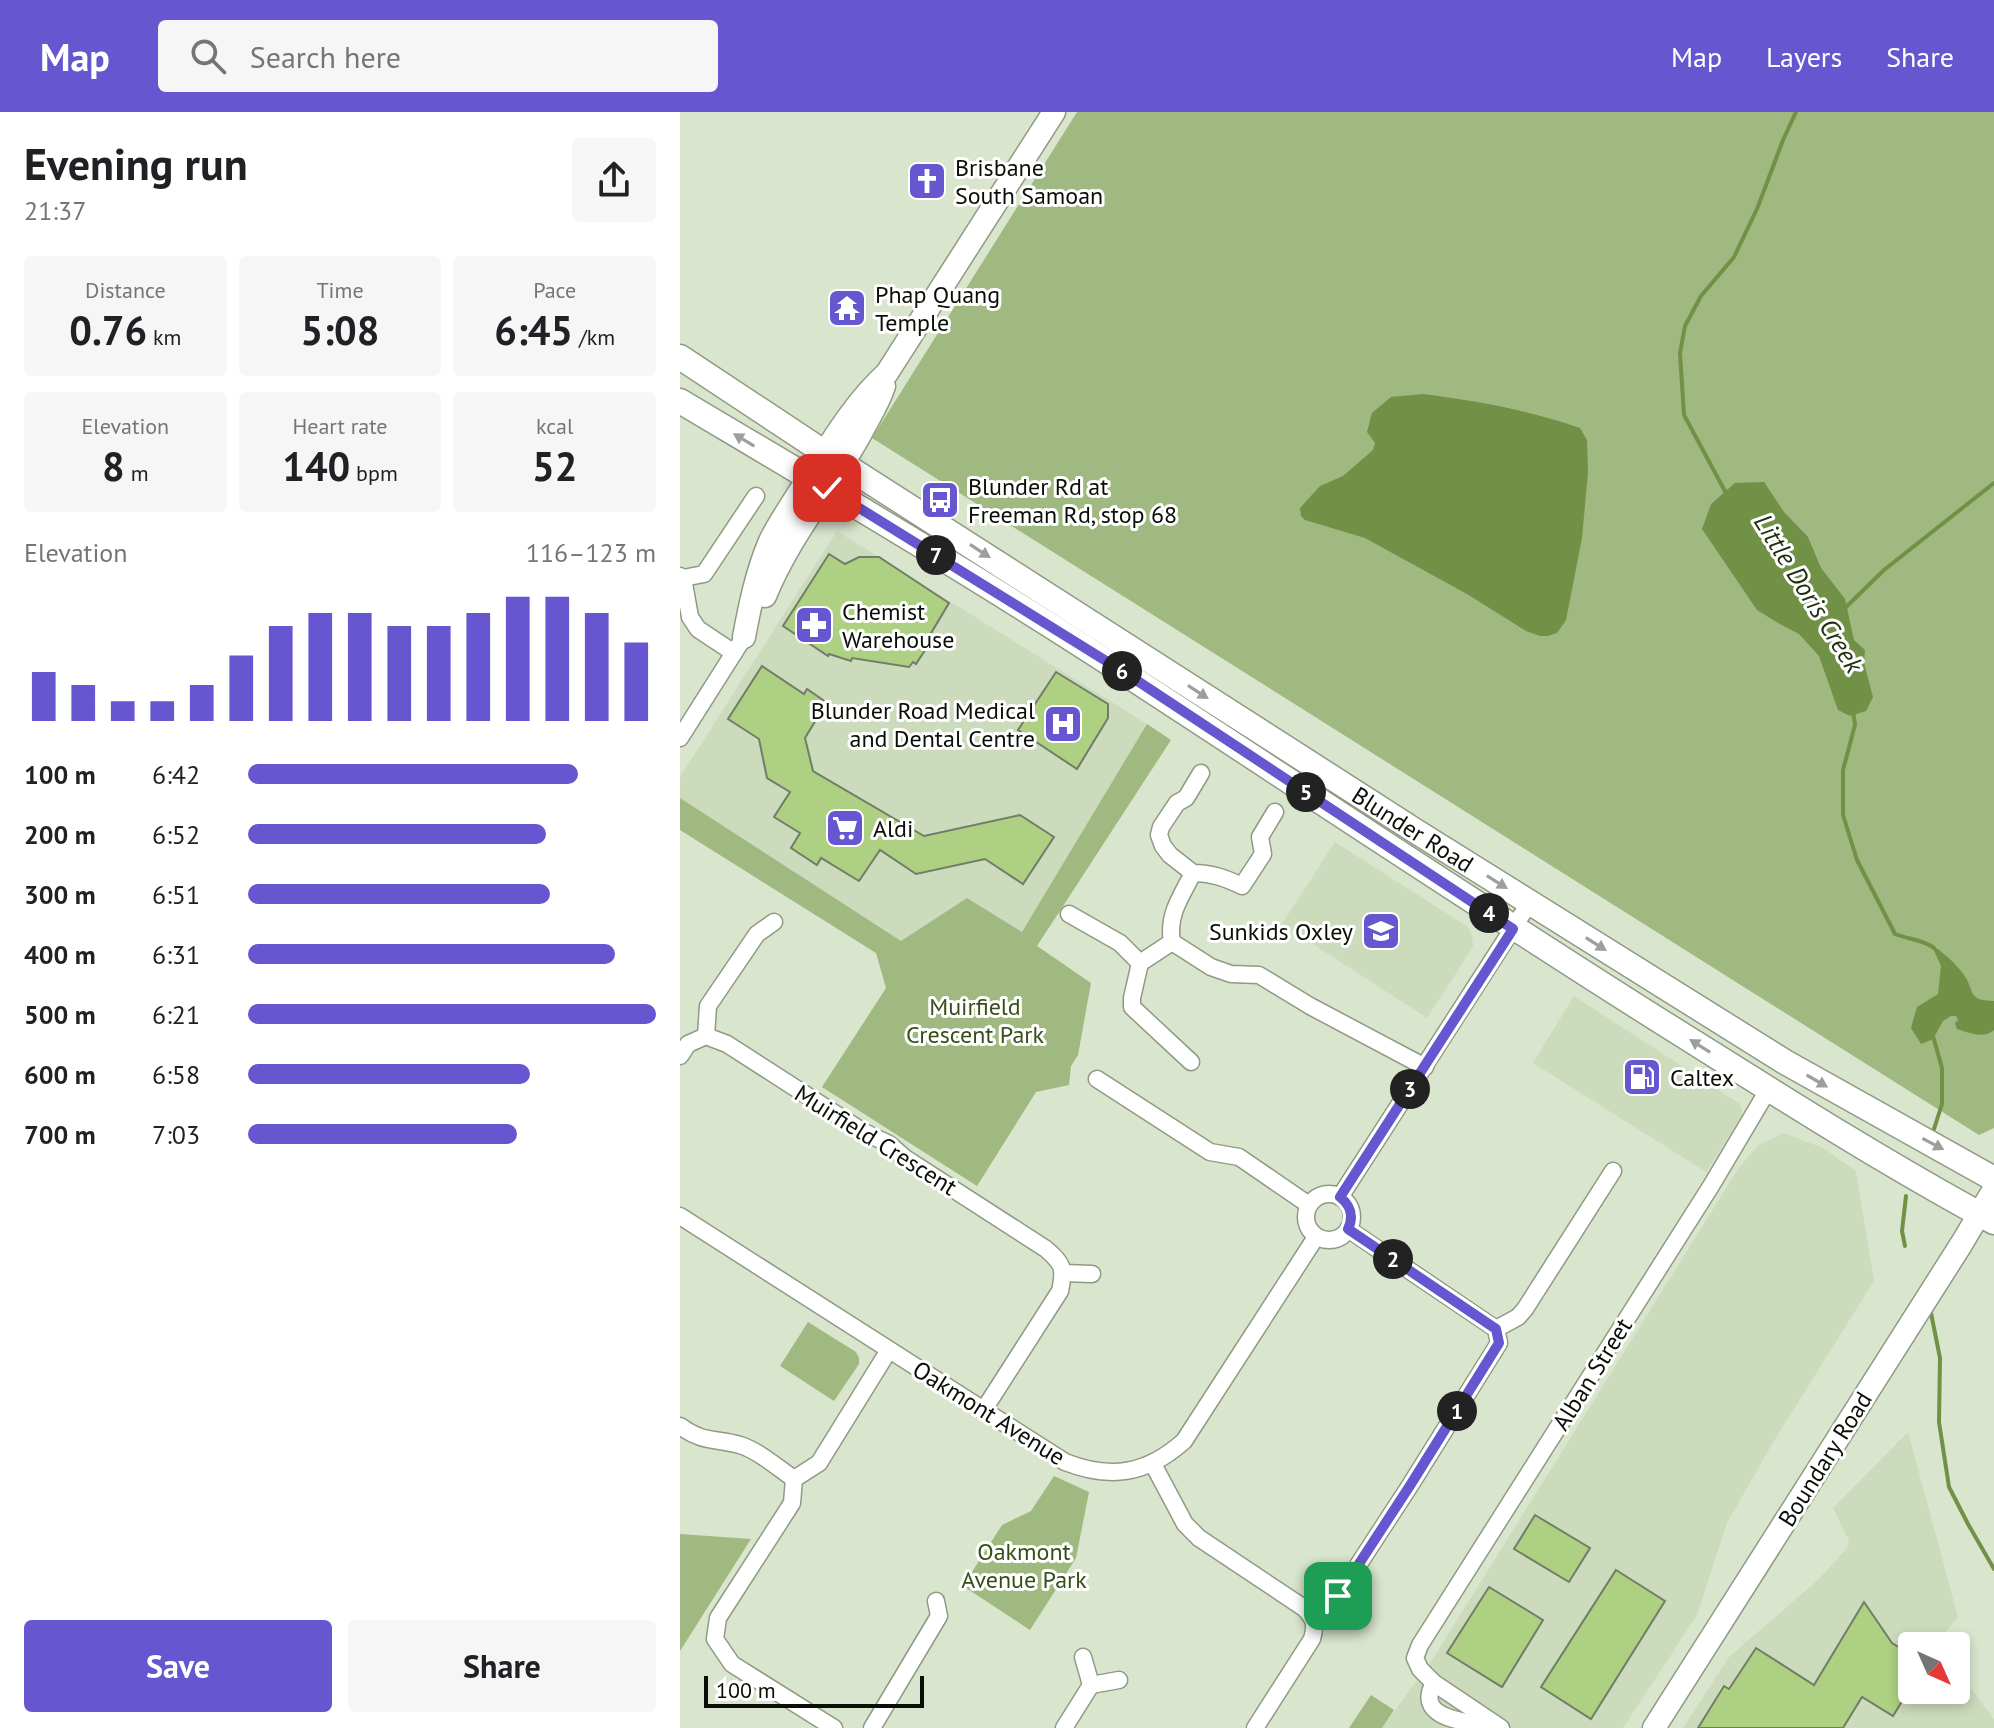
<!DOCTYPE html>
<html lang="en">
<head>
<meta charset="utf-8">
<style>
	:root { --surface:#fff; --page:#f6f6f6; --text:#202124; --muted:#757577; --accent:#6656cf }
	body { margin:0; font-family:"PT Sans",sans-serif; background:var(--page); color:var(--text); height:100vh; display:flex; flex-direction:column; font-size:30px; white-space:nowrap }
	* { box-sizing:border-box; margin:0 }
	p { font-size:26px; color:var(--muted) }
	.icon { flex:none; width:44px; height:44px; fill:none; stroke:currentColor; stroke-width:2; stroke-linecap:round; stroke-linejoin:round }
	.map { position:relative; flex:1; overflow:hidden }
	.details { display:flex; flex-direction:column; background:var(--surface); width:680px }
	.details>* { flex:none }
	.needle { width:52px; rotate:135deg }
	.controls { position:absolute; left:1218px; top:1520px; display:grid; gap:16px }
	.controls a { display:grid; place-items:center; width:72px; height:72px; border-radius:8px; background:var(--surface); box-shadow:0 4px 12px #0003; font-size:40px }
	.scale { position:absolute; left:24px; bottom:20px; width:220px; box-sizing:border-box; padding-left:8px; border:4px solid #0a0e06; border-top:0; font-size:22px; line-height:28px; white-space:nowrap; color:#0a0e06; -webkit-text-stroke:6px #fff; paint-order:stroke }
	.pin { position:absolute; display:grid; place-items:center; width:68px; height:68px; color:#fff; margin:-34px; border-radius:16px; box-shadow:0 4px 12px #0006 }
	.km { position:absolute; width:40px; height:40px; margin:-20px; border-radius:50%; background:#222; color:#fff; font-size:22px; line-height:40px; text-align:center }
	.round { display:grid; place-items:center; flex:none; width:84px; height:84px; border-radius:8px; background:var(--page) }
	.head { display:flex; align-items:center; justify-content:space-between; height:136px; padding:0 24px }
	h1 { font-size:44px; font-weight:700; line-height:60px }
	.figures { display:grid; grid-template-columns:repeat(3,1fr); gap:12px; height:136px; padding:8px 24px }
	.figures div { display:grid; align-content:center; border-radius:8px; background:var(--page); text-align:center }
	.figures b { font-size:40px; font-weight:700 }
	.figures small { font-size:22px; font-weight:400 }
	.figures p { font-size:22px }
	.chart { height:224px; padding:16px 24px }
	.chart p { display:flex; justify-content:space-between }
	.chart svg { width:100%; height:144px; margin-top:8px; stroke:var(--accent); stroke-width:6 }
	.button { display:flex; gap:16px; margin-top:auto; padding:16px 24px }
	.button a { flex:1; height:92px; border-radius:8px; background:var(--accent); color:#fff; font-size:32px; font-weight:700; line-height:92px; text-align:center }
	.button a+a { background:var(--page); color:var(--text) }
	ul { padding:0 24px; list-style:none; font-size:26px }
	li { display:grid; grid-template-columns:128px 96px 1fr; align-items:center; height:60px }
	li i { height:20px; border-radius:10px; background:var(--accent) }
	header { display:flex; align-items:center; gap:48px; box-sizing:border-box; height:112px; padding:0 40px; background:var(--accent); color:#fff }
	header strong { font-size:38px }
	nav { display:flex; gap:44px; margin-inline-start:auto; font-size:28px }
	.search { width:560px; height:72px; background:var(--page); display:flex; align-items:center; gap:20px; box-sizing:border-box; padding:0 28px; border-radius:8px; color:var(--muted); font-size:30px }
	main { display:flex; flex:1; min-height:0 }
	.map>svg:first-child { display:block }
</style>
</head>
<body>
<header>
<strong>Map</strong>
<div class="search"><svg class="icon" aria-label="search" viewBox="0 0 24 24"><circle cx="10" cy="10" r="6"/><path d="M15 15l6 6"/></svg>Search here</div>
<nav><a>Map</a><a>Layers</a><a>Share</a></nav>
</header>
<main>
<section class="details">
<div class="head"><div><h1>Evening run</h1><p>21:37</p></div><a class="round"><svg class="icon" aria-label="share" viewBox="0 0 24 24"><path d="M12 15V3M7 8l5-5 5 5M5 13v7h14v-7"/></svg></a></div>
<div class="figures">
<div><p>Distance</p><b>0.76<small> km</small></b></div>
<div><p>Time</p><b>5:08</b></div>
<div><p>Pace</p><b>6:45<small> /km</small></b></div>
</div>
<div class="figures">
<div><p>Elevation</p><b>8<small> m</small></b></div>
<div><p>Heart rate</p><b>140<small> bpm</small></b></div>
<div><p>kcal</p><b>52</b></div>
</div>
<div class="chart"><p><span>Elevation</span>116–123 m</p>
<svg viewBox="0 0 160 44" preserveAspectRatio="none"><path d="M5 44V29M15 44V33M25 44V38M35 44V38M45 44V33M55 44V24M65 44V15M75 44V11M85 44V11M95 44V15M105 44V15M115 44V11M125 44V6M135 44V6M145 44V11M155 44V20"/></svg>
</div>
<ul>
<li><b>100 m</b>6:42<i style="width:81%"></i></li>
<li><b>200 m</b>6:52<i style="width:73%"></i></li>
<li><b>300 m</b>6:51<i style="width:74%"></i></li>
<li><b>400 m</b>6:31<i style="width:90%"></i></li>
<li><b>500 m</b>6:21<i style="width:100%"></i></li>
<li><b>600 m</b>6:58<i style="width:69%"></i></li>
<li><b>700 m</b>7:03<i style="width:66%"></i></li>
</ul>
<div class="button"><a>Save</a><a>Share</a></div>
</section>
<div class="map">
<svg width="1314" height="1616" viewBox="0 0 1314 1616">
	<rect width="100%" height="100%" fill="#d9e5cd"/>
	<g fill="#ccdbbc">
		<polygon points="157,419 467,612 342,821 287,786 221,829 0,686 0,665"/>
		<polygon points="655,730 788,815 792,824 793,835 747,906 602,812"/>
		<polygon points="894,884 1060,992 1062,999 1062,1004 1026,1060 853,951"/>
		<polygon points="1103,1021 1143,1036 1176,1059 1194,1169 1092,1332 1047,1411 1017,1503 943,1616 702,1616 754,1545 1058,1057 1077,1034"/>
		<polygon points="1228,1320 1278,1505 1257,1530 1259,1534 1232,1534 1232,1578 1276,1578 1276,1557 1314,1607 1314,1616 1003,1616 1049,1545 1139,1467 1167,1436 1169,1429 1153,1396"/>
	</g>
	<g fill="#9fb980">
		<polygon points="397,0 1314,0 1314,1016 1299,1023 192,326"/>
		<polygon points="467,612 491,628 357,834 411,871 398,943 391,954 389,973 356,980 297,1074 142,975 206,876 196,841 0,718 0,686 221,829 287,786 342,820"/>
		<polygon points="128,1210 176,1240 179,1246 179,1252 154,1289 100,1254"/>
		<polygon points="374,1364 409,1380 396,1446 350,1518 283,1474 322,1413 351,1399"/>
		<polygon points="0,1422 71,1427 0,1539"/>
		<polygon points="691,1583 714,1598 702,1616 669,1616"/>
	</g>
	<g fill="#719146">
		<path d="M743,282C799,289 846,298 900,316L907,328L908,360L902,426L886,508L877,521L868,524H860L846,519L787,482L685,426L625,408L621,404L620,396L640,374L663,364L693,338L695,331L687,320L692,301L711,285Z"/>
		<polygon points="1084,370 1104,400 1128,425 1141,456 1165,487 1174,528 1185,538 1184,551 1193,585 1186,599 1170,604 1158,598 1139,544 1119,522 1098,511 1077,498 1022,417 1031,392 1055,371"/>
		<path d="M1251,832C1263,841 1275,850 1284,863C1296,880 1286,888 1314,889V918C1303,927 1290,921 1277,917L1275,911L1278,908L1276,904H1271L1263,909L1253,927L1241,932L1231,916L1237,895L1258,882L1261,854Z"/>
	</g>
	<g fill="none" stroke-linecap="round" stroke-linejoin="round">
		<g stroke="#719146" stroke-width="4">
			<polyline points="1046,381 1004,303 1000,241 1005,214 1021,184 1054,145 1077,97 1103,28 1116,0"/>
			<polyline points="1163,498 1204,458 1314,371"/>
			<path d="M1173,598L1175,613L1163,658V703L1177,748L1215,822C1227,827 1245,828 1254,836"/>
			<polyline points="1253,1020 1262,992 1262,956 1253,924"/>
			<polyline points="1225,1134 1222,1119 1226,1084"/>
			<polyline points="1251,1201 1260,1246 1259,1310 1269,1375 1288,1412 1314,1457"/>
		</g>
	</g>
	<g fill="#add082" stroke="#727d67" stroke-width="2">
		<polygon points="149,442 165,452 179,445 199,445 269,491 244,533 247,535 236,552 233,550 229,555 172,546 171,549 149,542 148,544 103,514"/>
		<polygon points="82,554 124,582 127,577 163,602 136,608 125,626 133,659 244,724 340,703 374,725 343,772 305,747 236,762 200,738 179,769 141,746 137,753 111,736 120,721 94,705 110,680 87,666 79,627 48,607"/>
		<polygon points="376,560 428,592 428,606 397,657 338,618"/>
		<polygon points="855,1403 910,1436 889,1470 834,1437"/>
		<polygon points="936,1458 985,1489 911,1607 861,1575"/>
		<polygon points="809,1475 863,1508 822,1575 767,1541"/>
		<polygon points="1184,1490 1212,1531 1232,1543 1232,1573 1213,1604 1182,1585 1163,1616 1018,1616 1044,1574 1049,1577 1076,1536 1134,1573"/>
	</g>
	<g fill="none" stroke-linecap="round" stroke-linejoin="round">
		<g stroke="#8f9a84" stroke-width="19">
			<g id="street">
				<polyline points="0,464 3,466 24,462 76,384"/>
				<polyline points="3,466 10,505 18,517 54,541"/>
				<polyline points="0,626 64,525"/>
				<path d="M521,661L506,686L497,691L481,715L479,723L483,734L490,743L513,761C532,761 545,766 562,774L583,742L580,725L595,700"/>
				<polyline points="389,802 440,831 460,851 452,886 452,895 511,950"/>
				<polyline points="492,830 531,855 551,862 579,863 630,894 745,955"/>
				<path d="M460,851L492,830C487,803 501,785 513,761"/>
				<polyline points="26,924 28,894 77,822 94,810"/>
				<path d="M0,944L8,932L26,924L47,932L182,1019L209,1032L225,1046L366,1137C383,1152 385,1156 380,1179L303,1299"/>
				<polyline points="417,967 530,1040 559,1045 629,1093"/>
				<circle cx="649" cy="1105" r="23"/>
				<polyline points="660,1085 850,790"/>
				<path d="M0,1104L385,1350C431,1368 467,1362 504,1329L636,1125"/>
				<polyline points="668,1117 816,1217"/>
				<polyline points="384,1161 412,1162"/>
				<polyline points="816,1217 838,1205 845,1197 933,1059"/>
				<path d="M0,1314C23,1331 35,1326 60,1333C79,1339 98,1356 114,1367"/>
				<path d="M473,1352L505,1412L519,1426L624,1496C635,1507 636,1513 632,1527L575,1616"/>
				<polyline points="631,1503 649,1493 658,1484 731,1372 819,1231 816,1217"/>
				<polyline points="403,1545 411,1573 439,1568"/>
				<path d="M754,1571C733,1608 790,1610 812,1615"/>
				<polyline points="154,1616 52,1552 35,1527 38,1506 112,1391 114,1367 139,1351 209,1238"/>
				<polyline points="192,1616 259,1504 256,1489"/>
				<polyline points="384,1616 411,1573"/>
				<polyline points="821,1616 754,1571 740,1557 735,1546 740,1533 1031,1074 1088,978"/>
			</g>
		</g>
		<g stroke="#8f9a84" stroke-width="25">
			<g id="secondary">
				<path d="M85,484C109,424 152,375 182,319C190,304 199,290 204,274"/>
				<path d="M64,525C70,493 77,459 90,429C101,407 116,386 129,365C152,329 175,290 207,261L374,0"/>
				<polyline points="974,1616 1282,1131 1314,1077"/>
			</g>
		</g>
		<g stroke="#8f9a84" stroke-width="27">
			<g id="primary">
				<path id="s1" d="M0,245L133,333L737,720L1105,950L1314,1067"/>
				<path d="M0,289C151,379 304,469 452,566C641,689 829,815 1020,934C1117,995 1214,1056 1314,1110"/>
			</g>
		</g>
		<use href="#street" stroke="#fff" stroke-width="16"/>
		<use href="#secondary" stroke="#fff" stroke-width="22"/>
		<use href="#primary" stroke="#fff" stroke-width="24"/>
	</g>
	<defs><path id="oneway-solid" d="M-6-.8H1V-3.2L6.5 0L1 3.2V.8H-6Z" transform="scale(2)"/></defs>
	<g fill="#9d9f9b">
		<use href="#oneway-solid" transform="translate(64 328) rotate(-149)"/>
		<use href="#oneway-solid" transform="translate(300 439) rotate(33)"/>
		<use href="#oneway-solid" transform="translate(518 580) rotate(33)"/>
		<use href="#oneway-solid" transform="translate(817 770) rotate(32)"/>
		<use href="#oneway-solid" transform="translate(916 832) rotate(32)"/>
		<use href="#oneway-solid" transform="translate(1020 934) rotate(-148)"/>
		<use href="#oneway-solid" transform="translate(1137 969) rotate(30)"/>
		<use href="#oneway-solid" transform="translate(1253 1032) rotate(28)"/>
	</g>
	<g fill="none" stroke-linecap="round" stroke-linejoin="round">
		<g stroke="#fff" stroke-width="16">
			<path id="route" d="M147,376L447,562L833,817L660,1085C671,1094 674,1104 668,1117L816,1217L819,1231L731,1372L658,1484"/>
		</g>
		<use href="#route" stroke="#6656cf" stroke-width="10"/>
	</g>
	<defs>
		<g id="church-square" transform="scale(2)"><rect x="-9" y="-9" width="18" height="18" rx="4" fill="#6656cf" stroke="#fff"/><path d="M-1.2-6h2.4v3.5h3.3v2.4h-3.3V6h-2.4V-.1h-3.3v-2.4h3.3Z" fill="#fff"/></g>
		<g id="temple-square" transform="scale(2)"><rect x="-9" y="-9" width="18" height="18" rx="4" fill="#6656cf" stroke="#fff"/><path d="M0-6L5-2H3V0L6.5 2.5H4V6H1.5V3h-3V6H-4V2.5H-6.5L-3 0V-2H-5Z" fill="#fff"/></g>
		<g id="bus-square" transform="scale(2)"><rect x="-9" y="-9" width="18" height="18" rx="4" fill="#6656cf" stroke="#fff"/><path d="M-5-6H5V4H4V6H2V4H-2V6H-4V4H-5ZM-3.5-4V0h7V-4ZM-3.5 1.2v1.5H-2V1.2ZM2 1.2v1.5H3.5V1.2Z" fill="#fff"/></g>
		<g id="pharmacy-square" transform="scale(2)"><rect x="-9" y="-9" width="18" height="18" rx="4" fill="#6656cf" stroke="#fff"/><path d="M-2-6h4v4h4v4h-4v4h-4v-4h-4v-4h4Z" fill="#fff"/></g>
		<g id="hospital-square" transform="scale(2)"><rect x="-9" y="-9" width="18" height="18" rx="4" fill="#6656cf" stroke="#fff"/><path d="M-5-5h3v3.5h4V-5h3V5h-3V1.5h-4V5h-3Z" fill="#fff"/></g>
		<g id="supermarket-square" transform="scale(2)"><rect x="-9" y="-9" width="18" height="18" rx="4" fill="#6656cf" stroke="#fff"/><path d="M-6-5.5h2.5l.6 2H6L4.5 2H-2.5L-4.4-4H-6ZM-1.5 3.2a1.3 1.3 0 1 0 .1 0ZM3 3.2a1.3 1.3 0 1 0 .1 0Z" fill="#fff"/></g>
		<g id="school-square" transform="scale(2)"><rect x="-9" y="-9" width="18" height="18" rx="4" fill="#6656cf" stroke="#fff"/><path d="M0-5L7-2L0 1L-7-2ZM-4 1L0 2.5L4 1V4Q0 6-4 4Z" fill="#fff"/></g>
		<g id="fuel-square" transform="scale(2)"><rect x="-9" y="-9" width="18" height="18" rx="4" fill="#6656cf" stroke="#fff"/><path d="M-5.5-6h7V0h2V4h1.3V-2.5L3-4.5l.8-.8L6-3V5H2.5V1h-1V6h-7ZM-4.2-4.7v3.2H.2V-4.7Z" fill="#fff"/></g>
	</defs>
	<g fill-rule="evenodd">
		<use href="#church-square" x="247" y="69"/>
		<use href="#temple-square" x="167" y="196"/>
		<use href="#bus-square" x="260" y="388"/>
		<use href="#pharmacy-square" x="134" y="513"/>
		<use href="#hospital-square" x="383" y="612"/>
		<use href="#supermarket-square" x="165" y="716"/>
		<use href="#school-square" x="701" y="819"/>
		<use href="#fuel-square" x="962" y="965"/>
	</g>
	<g text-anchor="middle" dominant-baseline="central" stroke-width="6" stroke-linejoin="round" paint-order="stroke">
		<g font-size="24" fill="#0a0e06" stroke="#fff" text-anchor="start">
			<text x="275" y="55">Brisbane<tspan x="275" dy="28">South Samoan</tspan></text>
			<text x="195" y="182">Phap Quang<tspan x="195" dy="28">Temple</tspan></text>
			<text x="288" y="374">Blunder Rd at<tspan x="288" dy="28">Freeman Rd, stop 68</tspan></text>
			<text x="162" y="499">Chemist<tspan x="162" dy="28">Warehouse</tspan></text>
			<text x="355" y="598" text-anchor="end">Blunder Road Medical<tspan x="355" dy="28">and Dental Centre</tspan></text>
			<text x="193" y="716">Aldi</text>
			<text x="673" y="819" text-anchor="end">Sunkids Oxley</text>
			<text x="990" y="965">Caltex</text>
		</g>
		<g font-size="24" fill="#0a0e06" stroke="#fff">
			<text stroke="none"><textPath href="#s1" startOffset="872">Blunder Road</textPath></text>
			<text transform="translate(196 1028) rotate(32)">Muirfield Crescent</text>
			<text transform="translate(912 1262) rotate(-58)">Alban Street</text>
			<text transform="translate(309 1301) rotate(32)">Oakmont Avenue</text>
			<text transform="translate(1145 1347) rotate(-58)">Boundary Road</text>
		</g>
		<g font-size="24" fill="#384e18" stroke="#fff">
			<text x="295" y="894">Muirfield<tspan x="295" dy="28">Crescent Park</tspan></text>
			<text x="344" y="1439">Oakmont<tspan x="344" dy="28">Avenue Park</tspan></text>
		</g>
		<g font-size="26" font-style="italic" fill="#222f0f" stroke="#fff">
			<text transform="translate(1129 481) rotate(58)">Little Doris Creek</text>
		</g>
	</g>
</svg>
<div class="controls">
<a><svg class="needle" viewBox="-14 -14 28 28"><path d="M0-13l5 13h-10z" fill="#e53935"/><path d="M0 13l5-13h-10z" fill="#757577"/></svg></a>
</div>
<div class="scale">100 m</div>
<div class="pin" style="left:658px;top:1484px;background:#1e9e55"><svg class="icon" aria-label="arrive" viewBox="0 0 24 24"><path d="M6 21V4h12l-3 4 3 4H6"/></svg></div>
<div class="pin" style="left:147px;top:376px;background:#d93025"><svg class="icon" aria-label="check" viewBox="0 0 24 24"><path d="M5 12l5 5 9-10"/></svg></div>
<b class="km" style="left:777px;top:1299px">1</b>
<b class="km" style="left:713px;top:1147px">2</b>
<b class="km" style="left:730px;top:977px">3</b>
<b class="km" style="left:809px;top:801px">4</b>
<b class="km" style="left:626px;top:680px">5</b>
<b class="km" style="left:442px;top:559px">6</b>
<b class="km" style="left:256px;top:443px">7</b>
</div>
</main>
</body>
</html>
